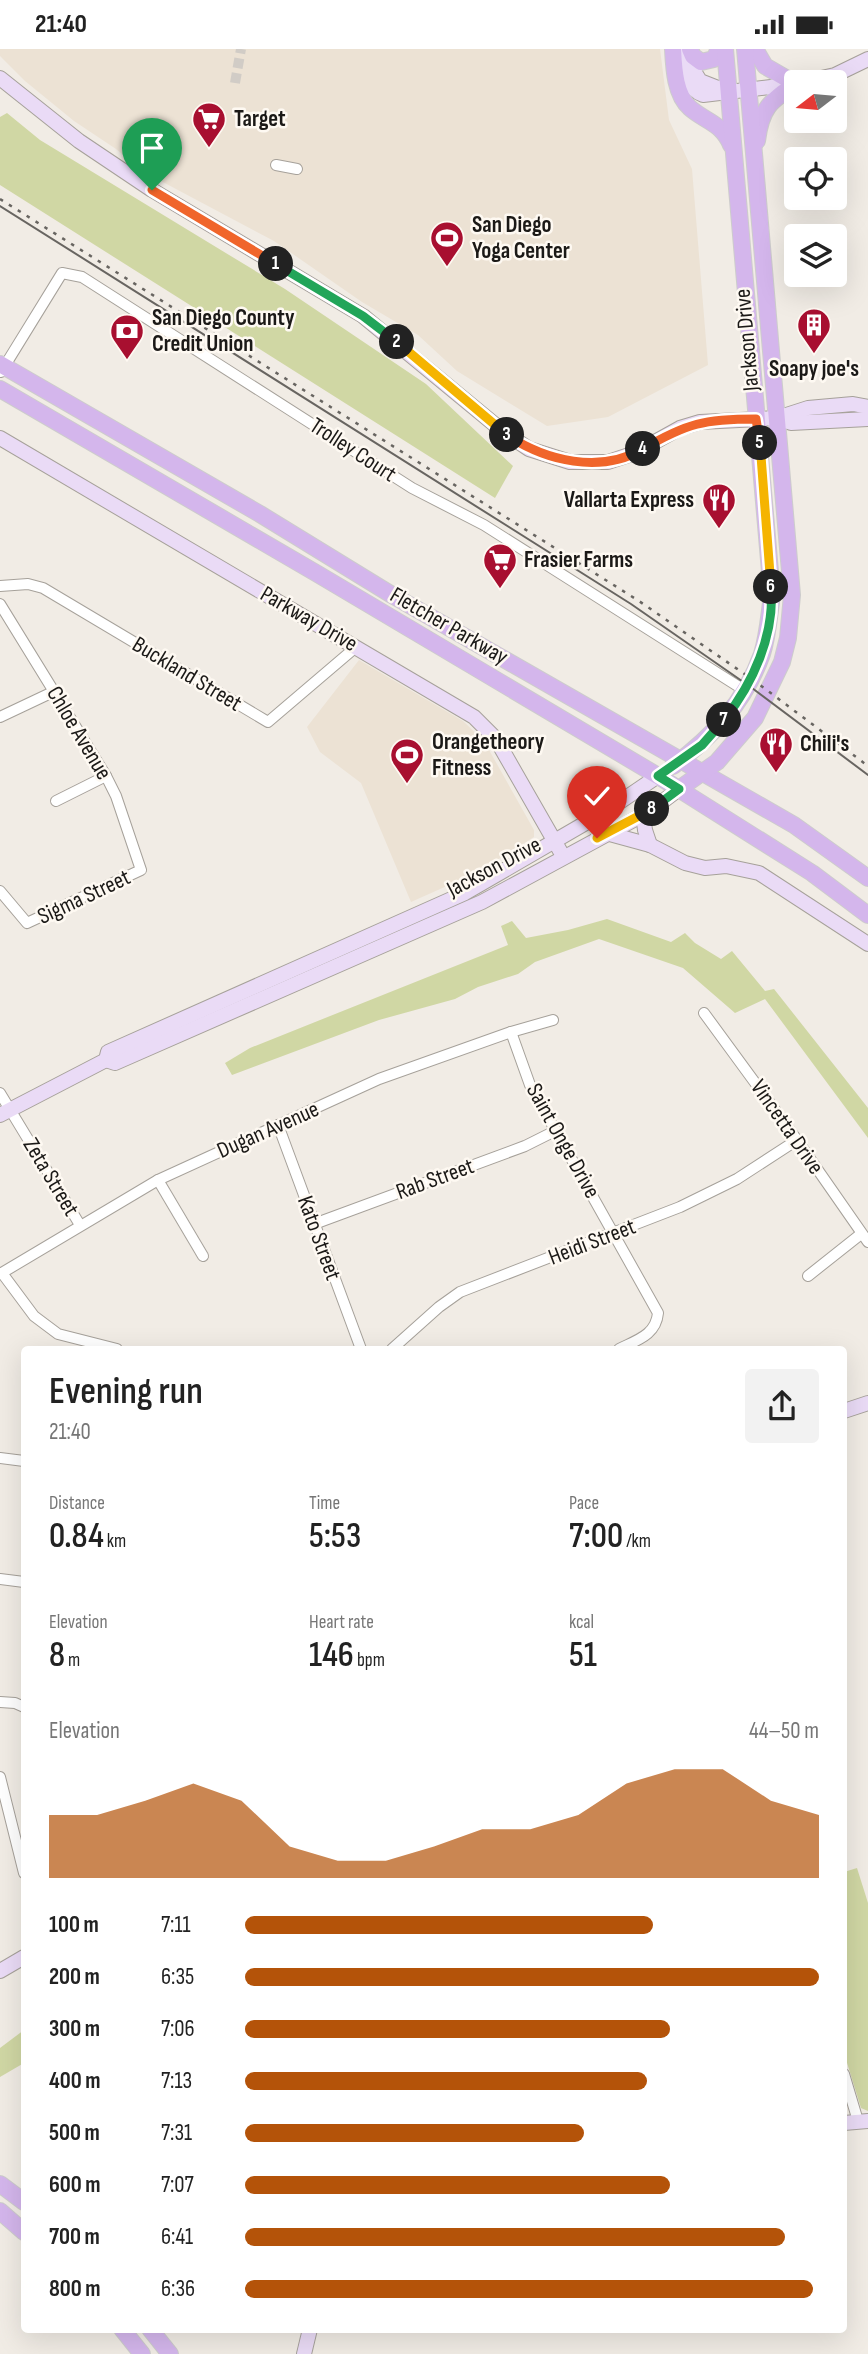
<!DOCTYPE html>
<html lang="en">
<head>
<meta charset="utf-8">
<style>
	:root { --surface:#fff; --page:#f2f2f2; --text:#222; --muted:#767676; --accent:#b45309 }
	body { margin:0; font-family:"Sofia Sans Condensed",sans-serif; background:var(--page); color:var(--text); height:100vh; display:flex; flex-direction:column; font-size:26px; white-space:nowrap }
	* { box-sizing:border-box; margin:0 }
	p { font-size:23px; color:var(--muted) }
	.icon { flex:none; width:38px; height:38px; fill:none; stroke:currentColor; stroke-width:2; stroke-linecap:round; stroke-linejoin:round }
	.map { position:relative; flex:1; overflow:hidden }
	.details { position:absolute; left:21px; top:1297px; width:826px; height:987px; display:flex; flex-direction:column; background:var(--surface); border-radius:7px; box-shadow:0 7px 28px #0002 }
	.details>* { flex:none }
	.needle { width:46px; rotate:254deg }
	.tools { position:absolute; left:784px; top:21px; display:grid; gap:14px }
	.tools a { display:grid; place-items:center; width:63px; height:63px; border-radius:7px; background:var(--surface); box-shadow:0 7px 28px #0002; font-size:35px }
	.pin { position:absolute; display:grid; place-items:center; width:60px; height:60px; color:#fff; margin:-72px -30px; border-radius:50% 50% 50% 0; rotate:-45deg; box-shadow:0 0 7px #0007 }
	.pin .icon { rotate:45deg }
	.km { position:absolute; width:35px; height:35px; margin:-18px; border-radius:50%; background:#222; color:#fff; font-size:19px; line-height:35px; text-align:center }
	.round { display:grid; place-items:center; flex:none; width:74px; height:74px; border-radius:7px; background:var(--page) }
	.summary { display:flex; align-items:center; justify-content:space-between; height:119px; padding:0 28px }
	h1 { font-size:38px; font-weight:600; line-height:52px }
	.metrics { display:grid; grid-template-columns:repeat(3,1fr); gap:10px; height:119px; padding:7px 28px }
	.metrics div { display:grid; align-content:center }
	.metrics b { font-size:35px; font-weight:600 }
	.metrics small { font-size:19px; font-weight:400 }
	.metrics p { font-size:19px }
	.chart { height:196px; padding:14px 28px }
	.chart p { display:flex; justify-content:space-between }
	.chart svg { width:100%; height:126px; margin-top:7px; fill:var(--accent); opacity:.7 }
	ul { padding:0 28px; list-style:none; font-size:23px }
	li { display:grid; grid-template-columns:112px 84px 1fr; align-items:center; height:52px }
	li i { height:18px; border-radius:9px; background:var(--accent) }
	.status { display:flex; justify-content:space-between; align-items:center; height:49px; padding:0 35px; background:var(--surface); direction:ltr }
	.status svg { height:19px; fill:currentColor }
	.map>svg:first-child { display:block }
</style>
</head>
<body>
<div class="status"><b>21:40</b><svg viewBox="0 0 49 12"><path d="M0 12V9h3v3zM5 12V6h3v6zM10 12V3h3v9zM15 12V0h3v12zM26 1h20v11H26zM47 4h2v5h-2z"/></svg></div>
<div class="map">
<svg width="868" height="2305" viewBox="0 0 868 2305">
	<rect width="100%" height="100%" fill="#f1ece5"/>
	<g fill="#ece2d4">
		<polygon points="0,0 660,0 669,71 692,120 708,316 608,368 547,377 457,322 418,286 362,253 274,192 144,123 116,100 74,72 25,32 0,7"/>
		<polygon points="359,611 463,672 484,692 534,781 534,788 476,824 411,853 361,734 320,703 307,678"/>
	</g>
	<g fill="#d0d7a4">
		<polygon points="7,64 40,91 285,240 426,335 513,417 495,449 0,136 0,68"/>
		<polygon points="607,870 671,893 685,884 695,894 721,910 732,902 765,942 774,940 868,1059 868,1089 765,950 735,964 683,919 599,890 535,913 518,925 478,938 455,950 379,971 232,1026 225,1014 250,999 508,896 501,877 512,872 526,889 568,881"/>
		<polygon points="857,1819 868,1854 868,2062 861,2059 844,2004 844,1823"/>
		<polygon points="24,1981 24,2014 0,2028 0,1999"/>
	</g>
	<g fill="none" stroke-linecap="round" stroke-linejoin="round">
		<polyline stroke="#d1ccc6" stroke-width="10" stroke-dasharray="10 5" stroke-linecap="butt" points="235,34 241,0"/>
		<g stroke="#a6a19a" stroke-width="12">
			<g id="street">
				<polyline points="276,116 297,120"/>
				<polyline points="1,323 62,224 82,228 412,439 484,476 744,641"/>
				<polyline points="0,537 28,535 43,539 268,673 356,598"/>
				<polyline points="0,555 106,727 116,747 141,821 27,874 0,842"/>
				<polyline points="0,668 55,642"/>
				<polyline points="56,752 106,727"/>
				<polyline points="704,964 797,1091 868,1193"/>
				<path d="M511,983L530,1036L658,1264C656,1286 637,1291 619,1300"/>
				<polyline points="0,1044 80,1176"/>
				<polyline points="278,1076 361,1300"/>
				<polyline points="158,1131 203,1207"/>
				<polyline points="314,1175 525,1097 555,1082"/>
				<polyline points="2,1224 34,1267 58,1285 117,1300"/>
				<polyline points="0,1225 158,1131 379,1030 511,983 553,971"/>
				<polyline points="808,1227 861,1185"/>
				<polyline points="392,1300 439,1258 460,1243 680,1158 737,1130 797,1091"/>
				<polyline points="0,1409 24,1412"/>
				<polyline points="0,1530 24,1533"/>
				<polyline points="0,1653 15,1654 24,1658"/>
				<polyline points="0,1728 24,1824"/>
				<polyline points="844,2025 858,2072"/>
			</g>
		</g>
		<g stroke="#a6a19a" stroke-width="16">
			<g id="secondary">
				<path d="M680,0C683,16 686,40 703,46L796,35"/>
				<polyline points="689,14 700,32 723,41"/>
				<polyline points="0,29 79,92 152,141 363,267 505,384 529,400 570,413 608,413 635,404 680,379 700,373 777,369 808,359 853,355 868,358"/>
				<polyline points="803,33 835,26 868,10"/>
				<polyline points="777,369 791,374 868,370"/>
				<polyline points="0,389 474,668 496,690 563,807"/>
				<polyline points="643,766 645,781 650,796"/>
				<polyline points="606,784 650,796 685,814 705,819 726,817 759,824 868,895"/>
				<polyline points="106,1011 115,1014 482,853 650,762 679,740"/>
				<polyline points="0,1066 106,1011 108,1003 465,844 608,761 658,727"/>
				<polyline points="844,1362 868,1354"/>
				<polyline points="0,1922 24,1908"/>
				<polyline points="844,2074 868,2072"/>
				<polyline points="304,2305 310,2280"/>
			</g>
		</g>
		<g stroke="#cdcccc" stroke-width="18">
			<g id="primary">
				<path d="M673,0C674,19 675,46 690,59C706,73 722,74 731,96"/>
				<polyline points="690,0 693,7 701,13 714,10 719,0"/>
				<path d="M755,0L765,17L796,35C770,52 761,59 757,92"/>
				<polyline points="0,315 260,465 392,546 794,776 868,829"/>
				<polyline points="0,340 316,524 658,727 812,824 868,866"/>
				<path d="M673,717C713,687 745,653 762,605C768,586 769,566 772,546L725,0"/>
				<polyline points="679,740 717,713 755,669 782,613 788,589 792,546 745,0"/>
				<polyline points="0,2135 24,2153"/>
				<polyline points="0,2162 24,2183"/>
				<polyline points="122,2280 142,2305"/>
				<polyline points="150,2280 170,2305"/>
			</g>
		</g>
		<use href="#street" stroke="#fff" stroke-width="10"/>
		<use href="#secondary" stroke="#eadbf6" stroke-width="14"/>
		<use href="#primary" stroke="#d4b6ec" stroke-width="16"/>
		<polyline stroke="#686561" stroke-width="2" points="0,157 631,555 752,639 868,726"/>
		<polyline stroke="#686561" stroke-width="2.5" stroke-dasharray="3.5 7" stroke-linecap="butt" points="0,150 639,552 756,633 868,717"/>
	</g>
	<g fill="none" stroke-linecap="round" stroke-linejoin="round">
		<g stroke="#fff" stroke-width="14">
			<polyline id="split-1" points="152,141 276,215"/>
		</g>
		<g stroke="#fff" stroke-width="14">
			<polyline id="split-2" points="276,215 363,267 397,293"/>
		</g>
		<g stroke="#fff" stroke-width="14">
			<polyline id="split-3" points="397,293 507,386"/>
		</g>
		<g stroke="#fff" stroke-width="14">
			<path id="split-4" d="M507,386C546,412 600,425 643,400"/>
		</g>
		<g stroke="#fff" stroke-width="14">
			<path id="split-5" d="M643,400C687,374 705,370 756,370L760,394"/>
		</g>
		<g stroke="#fff" stroke-width="14">
			<polyline id="split-6" points="760,394 771,538"/>
		</g>
		<g stroke="#fff" stroke-width="14">
			<path id="split-7" d="M724,671C753,634 775,586 771,538"/>
		</g>
		<g stroke="#fff" stroke-width="14">
			<polyline id="split-8" points="652,760 679,740 658,727 702,696 724,671"/>
		</g>
		<g stroke="#fff" stroke-width="14">
			<polyline id="split-9" points="597,789 652,760"/>
		</g>
		<use href="#split-1" stroke="#f0652b" stroke-width="9"/>
		<use href="#split-2" stroke="#22a559" stroke-width="9"/>
		<use href="#split-3" stroke="#f5b400" stroke-width="9"/>
		<use href="#split-4" stroke="#f0652b" stroke-width="9"/>
		<use href="#split-5" stroke="#f0652b" stroke-width="9"/>
		<use href="#split-6" stroke="#f5b400" stroke-width="9"/>
		<use href="#split-7" stroke="#22a559" stroke-width="9"/>
		<use href="#split-8" stroke="#22a559" stroke-width="9"/>
		<use href="#split-9" stroke="#f5b400" stroke-width="9"/>
	</g>
	<defs>
		<g id="supermarket-pin" transform="scale(1.75)"><path d="M0 17L-7.5 6A9.5 9.5 0 1 1 7.5 6Z" fill="#a80f30" stroke="#fef9f2"/><path d="M-6-5.5h2.5l.6 2H6L4.5 2H-2.5L-4.4-4H-6ZM-1.5 3.2a1.3 1.3 0 1 0 .1 0ZM3 3.2a1.3 1.3 0 1 0 .1 0Z" fill="#fff"/></g>
		<g id="stadium-pin" transform="scale(1.75)"><path d="M0 17L-7.5 6A9.5 9.5 0 1 1 7.5 6Z" fill="#a80f30" stroke="#fef9f2"/><path d="M0-5a6.5 5 0 1 0 0 10a6.5 5 0 1 0 0-10ZM-3.5-1.8h7v3.6h-7Z" fill="#fff"/></g>
		<g id="building-pin" transform="scale(1.75)"><path d="M0 17L-7.5 6A9.5 9.5 0 1 1 7.5 6Z" fill="#a80f30" stroke="#fef9f2"/><path d="M-4-6H4V6H1V3H-1V6H-4ZM-2.5-4.3h1.7v1.8h-1.7ZM.8-4.3h1.7v1.8H.8ZM-2.5-1h1.7V.8h-1.7ZM.8-1h1.7V.8H.8Z" fill="#fff"/></g>
		<g id="bank-pin" transform="scale(1.75)"><path d="M0 17L-7.5 6A9.5 9.5 0 1 1 7.5 6Z" fill="#a80f30" stroke="#fef9f2"/><path d="M-6-4H6V4H-6ZM0-2.3a2.3 2.3 0 1 0 0 4.6a2.3 2.3 0 1 0 0-4.6Z" fill="#fff"/></g>
		<g id="restaurant-pin" transform="scale(1.75)"><path d="M0 17L-7.5 6A9.5 9.5 0 1 1 7.5 6Z" fill="#a80f30" stroke="#fef9f2"/><path d="M-5-6h1v4h1v-4h1v4h1v-4h1v5L-1.5 .5V6h-2V.5L-5-1ZM5-6V6H3V1.5H1.5Q1.5-4 5-6Z" fill="#fff"/></g>
	</defs>
	<g fill-rule="evenodd">
		<use href="#supermarket-pin" x="209" y="70"/>
		<use href="#stadium-pin" x="447" y="189"/>
		<use href="#building-pin" x="814" y="276"/>
		<use href="#bank-pin" x="127" y="282"/>
		<use href="#restaurant-pin" x="719" y="451"/>
		<use href="#supermarket-pin" x="500" y="511"/>
		<use href="#restaurant-pin" x="776" y="695"/>
		<use href="#stadium-pin" x="407" y="706"/>
	</g>
	<g text-anchor="middle" dominant-baseline="central" stroke-width="5" stroke-linejoin="round" paint-order="stroke">
		<g font-size="23" font-weight="bold" fill="#1b1917" stroke="#fef9f2" text-anchor="start">
			<text x="234" y="70">Target</text>
			<text x="472" y="176">San Diego<tspan x="472" dy="26">Yoga Center</tspan></text>
			<text x="152" y="269">San Diego County<tspan x="152" dy="26">Credit Union</tspan></text>
			<text x="814" y="320" text-anchor="middle">Soapy joe's</text>
			<text x="694" y="451" text-anchor="end">Vallarta Express</text>
			<text x="524" y="511">Frasier Farms</text>
			<text x="432" y="693">Orangetheory<tspan x="432" dy="26">Fitness</tspan></text>
			<text x="800" y="695">Chili's</text>
		</g>
		<g font-size="23" fill="#1b1917" stroke="#fef9f2">
			<text transform="translate(747 291) rotate(-95)">Jackson Drive</text>
			<text transform="translate(353 401) rotate(33)">Trolley Court</text>
			<text transform="translate(309 570) rotate(30)">Parkway Drive</text>
			<text transform="translate(449 577) rotate(30)">Fletcher Parkway</text>
			<text transform="translate(187 625) rotate(31)">Buckland Street</text>
			<text transform="translate(79 684) rotate(59)">Chloe Avenue</text>
			<text transform="translate(494 818) rotate(-28)">Jackson Drive</text>
			<text transform="translate(84 848) rotate(-25)">Sigma Street</text>
			<text transform="translate(787 1078) rotate(55)">Vincetta Drive</text>
			<text transform="translate(268 1081) rotate(-24)">Dugan Avenue</text>
			<text transform="translate(563 1092) rotate(61)">Saint Onge Drive</text>
			<text transform="translate(51 1128) rotate(59)">Zeta Street</text>
			<text transform="translate(435 1130) rotate(-20)">Rab Street</text>
			<text transform="translate(319 1189) rotate(70)">Kato Street</text>
			<text transform="translate(592 1193) rotate(-21)">Heidi Street</text>
		</g>
	</g>
</svg>
<div class="tools">
<a><svg class="needle" viewBox="-14 -14 28 28"><path d="M0-13l5 13h-10z" fill="#e53935"/><path d="M0 13l5-13h-10z" fill="#767676"/></svg></a>
<a><svg class="icon" aria-label="locate" viewBox="0 0 24 24"><circle cx="12" cy="12" r="6"/><path d="M12 2v4M12 18v4M2 12h4M18 12h4"/></svg></a>
<a><svg class="icon" aria-label="layers" viewBox="0 0 24 24"><path d="M12 4l9 5-9 5-9-5zM3 14l9 5 9-5"/></svg></a>
</div>
<div class="pin" style="left:152px;top:141px;background:#1e9e55"><svg class="icon" aria-label="arrive" viewBox="0 0 24 24"><path d="M6 21V4h12l-3 4 3 4H6"/></svg></div>
<div class="pin" style="left:597px;top:789px;background:#d93025"><svg class="icon" aria-label="check" viewBox="0 0 24 24"><path d="M5 12l5 5 9-10"/></svg></div>
<b class="km" style="left:276px;top:215px">1</b>
<b class="km" style="left:397px;top:293px">2</b>
<b class="km" style="left:507px;top:386px">3</b>
<b class="km" style="left:643px;top:400px">4</b>
<b class="km" style="left:760px;top:394px">5</b>
<b class="km" style="left:771px;top:538px">6</b>
<b class="km" style="left:724px;top:671px">7</b>
<b class="km" style="left:652px;top:760px">8</b>
<section class="details">
<div class="summary"><div><h1>Evening run</h1><p>21:40</p></div><a class="round"><svg class="icon" aria-label="share" viewBox="0 0 24 24"><path d="M12 15V3M7 8l5-5 5 5M5 13v7h14v-7"/></svg></a></div>
<div class="metrics">
<div><p>Distance</p><b>0.84<small> km</small></b></div>
<div><p>Time</p><b>5:53</b></div>
<div><p>Pace</p><b>7:00<small> /km</small></b></div>
</div>
<div class="metrics">
<div><p>Elevation</p><b>8<small> m</small></b></div>
<div><p>Heart rate</p><b>146<small> bpm</small></b></div>
<div><p>kcal</p><b>51</b></div>
</div>
<div class="chart"><p><span>Elevation</span>44–50 m</p>
<svg viewBox="0 0 160 44" preserveAspectRatio="none"><path d="M0 44V22L10 22L20 17L30 11L40 17L50 33L60 38L70 38L80 33L90 27L100 27L110 22L120 11L130 6L140 6L150 17L160 22V44z"/></svg>
</div>
<ul>
<li><b>100 m</b>7:11<i style="width:71%"></i></li>
<li><b>200 m</b>6:35<i style="width:100%"></i></li>
<li><b>300 m</b>7:06<i style="width:74%"></i></li>
<li><b>400 m</b>7:13<i style="width:70%"></i></li>
<li><b>500 m</b>7:31<i style="width:59%"></i></li>
<li><b>600 m</b>7:07<i style="width:74%"></i></li>
<li><b>700 m</b>6:41<i style="width:94%"></i></li>
<li><b>800 m</b>6:36<i style="width:99%"></i></li>
</ul>
</section>
</div>
</body>
</html>
